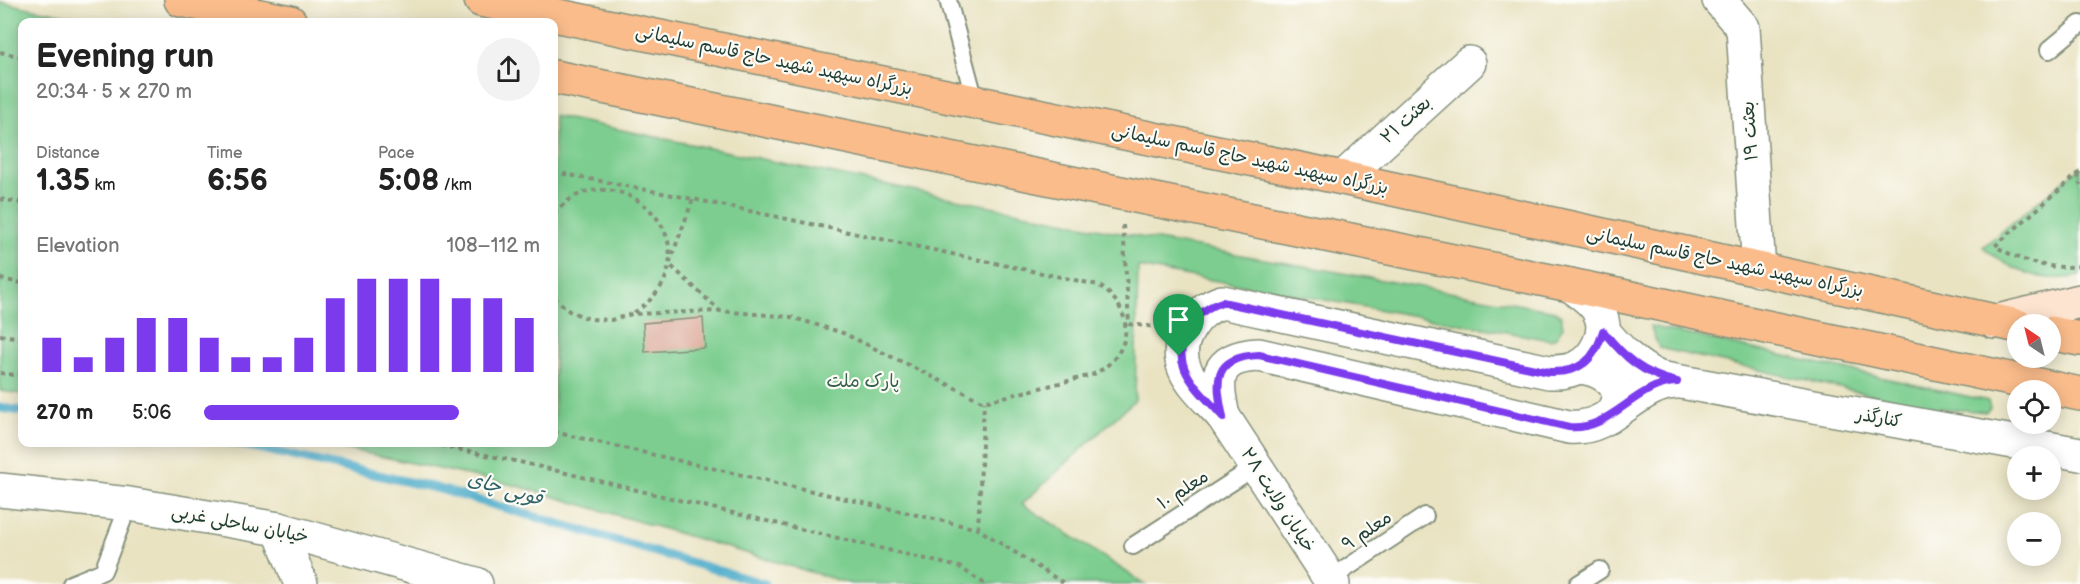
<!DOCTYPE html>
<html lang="en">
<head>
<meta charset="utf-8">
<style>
	:root { --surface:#fff; --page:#f2f2f2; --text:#222; --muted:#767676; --accent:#7c3aed }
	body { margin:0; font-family:"Balsamiq Sans","Playpen Sans Arabic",sans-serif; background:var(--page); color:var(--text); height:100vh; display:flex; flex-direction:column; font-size:22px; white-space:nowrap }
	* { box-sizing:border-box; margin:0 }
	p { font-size:20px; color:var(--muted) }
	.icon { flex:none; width:33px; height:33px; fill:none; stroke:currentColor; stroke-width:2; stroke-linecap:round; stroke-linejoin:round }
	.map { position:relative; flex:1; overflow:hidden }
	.drawer { position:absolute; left:18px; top:18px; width:540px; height:429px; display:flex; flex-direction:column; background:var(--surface); border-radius:12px; box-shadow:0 3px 15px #0003 }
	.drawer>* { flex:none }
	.needle { width:39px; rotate:325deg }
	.buttons { position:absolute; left:2007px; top:314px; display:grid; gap:12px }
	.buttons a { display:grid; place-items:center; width:54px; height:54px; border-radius:50%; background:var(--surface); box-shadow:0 3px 15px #0003; font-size:30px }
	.pin { position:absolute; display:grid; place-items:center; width:51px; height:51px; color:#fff; margin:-62px -26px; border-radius:50% 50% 50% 0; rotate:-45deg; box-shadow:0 0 6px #0007 }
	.pin .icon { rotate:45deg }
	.round { display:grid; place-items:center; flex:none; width:63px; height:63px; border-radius:32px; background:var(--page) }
	.head { display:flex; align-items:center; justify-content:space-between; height:102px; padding:0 18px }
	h1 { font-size:33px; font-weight:800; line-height:45px }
	.stats { display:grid; grid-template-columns:repeat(3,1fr); gap:9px; height:102px; padding:6px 18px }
	.stats div { display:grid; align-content:center }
	.stats b { font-size:30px; font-weight:800 }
	.stats small { font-size:16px; font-weight:400 }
	.stats p { font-size:16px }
	.chart { height:168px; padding:12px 18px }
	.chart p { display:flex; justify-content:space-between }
	.chart svg { width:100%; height:108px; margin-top:6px; stroke:var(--accent); stroke-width:6 }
	ul { padding:0 18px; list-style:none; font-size:20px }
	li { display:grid; grid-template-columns:96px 72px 1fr; align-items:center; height:45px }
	li i { height:15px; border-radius:8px; background:var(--accent) }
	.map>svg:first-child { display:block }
</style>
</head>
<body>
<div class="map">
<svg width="2080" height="584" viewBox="0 0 2080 584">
	<rect width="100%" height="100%" fill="#fdfcf7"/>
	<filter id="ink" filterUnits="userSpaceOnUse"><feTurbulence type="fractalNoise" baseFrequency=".0167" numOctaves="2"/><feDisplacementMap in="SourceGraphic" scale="12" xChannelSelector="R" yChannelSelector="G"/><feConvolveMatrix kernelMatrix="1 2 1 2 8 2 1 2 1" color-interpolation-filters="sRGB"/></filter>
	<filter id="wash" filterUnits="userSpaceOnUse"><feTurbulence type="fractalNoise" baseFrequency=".008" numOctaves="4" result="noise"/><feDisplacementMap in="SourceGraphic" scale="24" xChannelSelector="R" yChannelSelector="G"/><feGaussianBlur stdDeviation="1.35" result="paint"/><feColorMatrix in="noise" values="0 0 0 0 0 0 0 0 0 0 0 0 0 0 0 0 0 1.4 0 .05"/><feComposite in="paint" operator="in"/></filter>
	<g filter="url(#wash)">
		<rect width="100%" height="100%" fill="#e9e3c2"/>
		<g fill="#7ccd8f" stroke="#4e8562" stroke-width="1.5">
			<polygon points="0,2 99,22 22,22 22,394 0,391"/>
			<polygon points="554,116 1135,236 1555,311 1561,316 1563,327 1556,337 1551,340 1138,267 1135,400 1022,504 1145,584 851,584 518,486 319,443 554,442"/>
			<path d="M2080,167V276C2042,284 2011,272 1983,247Z"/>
			<polygon points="1650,326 1988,401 1990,408 1986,412 1926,407 1659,348"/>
		</g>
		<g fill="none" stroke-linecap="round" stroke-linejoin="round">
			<g stroke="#4aaac9" stroke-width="9">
				<polyline points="0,408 22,411"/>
				<polyline points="231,442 436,488 765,584"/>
			</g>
		</g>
		<g id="blocks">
			<polygon fill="#daa594" points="703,318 705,348 645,352 643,323"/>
		</g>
	</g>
	<g filter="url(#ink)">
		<use href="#blocks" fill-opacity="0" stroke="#84907b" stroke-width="1.5"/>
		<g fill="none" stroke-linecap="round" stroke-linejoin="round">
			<g stroke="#84907b" stroke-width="20">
				<g id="service">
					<polyline points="948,0 975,101"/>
					<polyline points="2049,50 2080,24"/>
					<polyline points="1133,546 1255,467"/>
					<polyline points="1330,579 1425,516"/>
					<polyline points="71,584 103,571 129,504"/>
					<polyline points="1578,584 1600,570"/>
				</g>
			</g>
			<g stroke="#84907b" stroke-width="36">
				<g id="minor">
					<polyline points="1719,0 1743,28 1759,270"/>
					<polyline points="1343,178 1469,63"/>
					<polyline points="1223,416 1333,584"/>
					<polyline points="0,490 129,504 279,529 476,584"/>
					<polyline points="279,529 301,584"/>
				</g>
			</g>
			<g stroke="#84907b" stroke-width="36">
				<g id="tertiary">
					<path d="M1603,331C1619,350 1635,367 1659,378L2080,454"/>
					<path d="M1579,367C1596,368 1626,381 1616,405C1615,409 1611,413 1608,417"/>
					<path d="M1223,416C1199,389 1165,365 1190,327C1197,315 1209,306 1222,302L1549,372C1559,372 1567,372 1576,368C1595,360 1609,333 1600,314C1595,301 1581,293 1570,285"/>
					<path d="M1223,416C1215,380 1213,357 1259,355L1569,427C1613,431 1635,383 1677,382"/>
				</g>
			</g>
			<g stroke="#84907b" stroke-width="36">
				<polyline id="secondary" points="1994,322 2080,301"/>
			</g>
			<g stroke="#84907b" stroke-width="36">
				<g id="trunk">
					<polyline points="181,0 290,22"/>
					<polyline points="481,0 1343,178 2018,326"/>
					<polyline points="554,77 1570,285 2080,394"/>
					<polyline points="2050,333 2080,339"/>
				</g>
			</g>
			<g stroke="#84907b" stroke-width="4" stroke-dasharray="4.5 4.5" stroke-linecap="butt">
				<polyline points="0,52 22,57"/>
				<path d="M554,172L693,199L1098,285C1137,310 1134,355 1092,375L984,402L843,333L791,317L720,311L669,264L693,199"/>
				<path d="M2080,172L1995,246C2022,262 2049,270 2080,266"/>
				<polyline points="2078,174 2080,185"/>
				<polyline points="0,199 22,203"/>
				<path d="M554,213C564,204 574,194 589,191C641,181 689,236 662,285C654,298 644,306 632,314"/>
				<polyline points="1123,225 1129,324 1157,327"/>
				<polyline points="0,279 22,283"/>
				<polyline points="554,297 569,311 589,319 611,320 632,314 719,311"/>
				<polyline points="0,335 22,338"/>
				<polyline points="0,373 22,376"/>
				<polyline points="554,432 978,529 1065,584"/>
				<polyline points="423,442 524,463 959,567 985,584"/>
				<polyline points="978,529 984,402"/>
			</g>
			<use href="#service" stroke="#fff" stroke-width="16"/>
			<use href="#minor" stroke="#fff" stroke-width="33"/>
			<use href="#tertiary" stroke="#fff" stroke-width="33"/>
			<use href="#secondary" stroke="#fde4d1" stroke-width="33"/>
			<use href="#trunk" stroke="#fabc8b" stroke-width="33"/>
		</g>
	</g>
	<g fill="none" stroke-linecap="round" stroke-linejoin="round" filter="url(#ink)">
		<g stroke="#fff" stroke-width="12">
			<path id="route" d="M1222,302L1549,372C1580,373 1595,360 1603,331C1625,358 1642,374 1677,382C1635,383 1612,431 1569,427L1259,355C1213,357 1215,380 1223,417C1199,389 1165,365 1190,327C1197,315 1209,306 1222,302Z"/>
		</g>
		<use href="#route" stroke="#7c3aed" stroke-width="8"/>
	</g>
	<g text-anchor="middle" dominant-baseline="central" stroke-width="4.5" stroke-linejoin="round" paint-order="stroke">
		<g font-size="18" fill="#1f3d34" stroke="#fdfcf7">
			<text transform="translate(774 60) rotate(12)">بزرگراه سپهبد شهید حاج قاسم سلیمانی</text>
			<text transform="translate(1406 120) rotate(-42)">بعثت ۲۱</text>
			<text transform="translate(1750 131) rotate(-94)">بعثت ۱۹</text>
			<text transform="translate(1250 159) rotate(12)">بزرگراه سپهبد شهید حاج قاسم سلیمانی</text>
			<text transform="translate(1725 262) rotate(12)">بزرگراه سپهبد شهید حاج قاسم سلیمانی</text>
			<text transform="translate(1879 418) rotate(10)">کنارگذر</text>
			<text transform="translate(1183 490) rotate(-33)">معلم ۱۰</text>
			<text transform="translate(1278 500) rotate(57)">خیابان ولایت ۲۸</text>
			<text transform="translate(240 524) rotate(11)">خیابان ساحلی غربی</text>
			<text transform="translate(1367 531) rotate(-34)">معلم ۹</text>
		</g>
		<g font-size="18" fill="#36614b" stroke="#fdfcf7">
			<text x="863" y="381">پارک ملت</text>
		</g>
		<g font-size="20" font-style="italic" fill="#2e6368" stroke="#fdfcf7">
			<text transform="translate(505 489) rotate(16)">قوبی چای</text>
		</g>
	</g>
</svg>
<div class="buttons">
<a><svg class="needle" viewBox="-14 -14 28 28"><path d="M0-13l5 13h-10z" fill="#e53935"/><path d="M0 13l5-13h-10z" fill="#767676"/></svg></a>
<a><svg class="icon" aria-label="locate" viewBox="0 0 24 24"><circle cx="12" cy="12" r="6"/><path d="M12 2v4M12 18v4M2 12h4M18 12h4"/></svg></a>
<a>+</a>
<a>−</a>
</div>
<div class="pin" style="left:1179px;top:356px;background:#1e9e55"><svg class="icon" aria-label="arrive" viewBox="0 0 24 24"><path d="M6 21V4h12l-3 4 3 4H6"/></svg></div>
<section class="drawer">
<div class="head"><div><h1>Evening run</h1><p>20:34 · 5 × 270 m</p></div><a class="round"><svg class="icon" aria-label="share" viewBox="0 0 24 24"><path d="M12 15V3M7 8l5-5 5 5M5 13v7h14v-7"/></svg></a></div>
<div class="stats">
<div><p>Distance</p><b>1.35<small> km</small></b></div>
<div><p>Time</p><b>6:56</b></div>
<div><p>Pace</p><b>5:08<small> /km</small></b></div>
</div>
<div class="chart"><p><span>Elevation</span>108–112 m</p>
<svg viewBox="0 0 160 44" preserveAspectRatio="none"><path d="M5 44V30M15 44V38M25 44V30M35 44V22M45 44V22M55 44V30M65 44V38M75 44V38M85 44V30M95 44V14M105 44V6M115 44V6M125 44V6M135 44V14M145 44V14M155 44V22"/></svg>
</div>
<ul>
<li><b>270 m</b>5:06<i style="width:76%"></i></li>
</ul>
</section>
</div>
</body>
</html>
